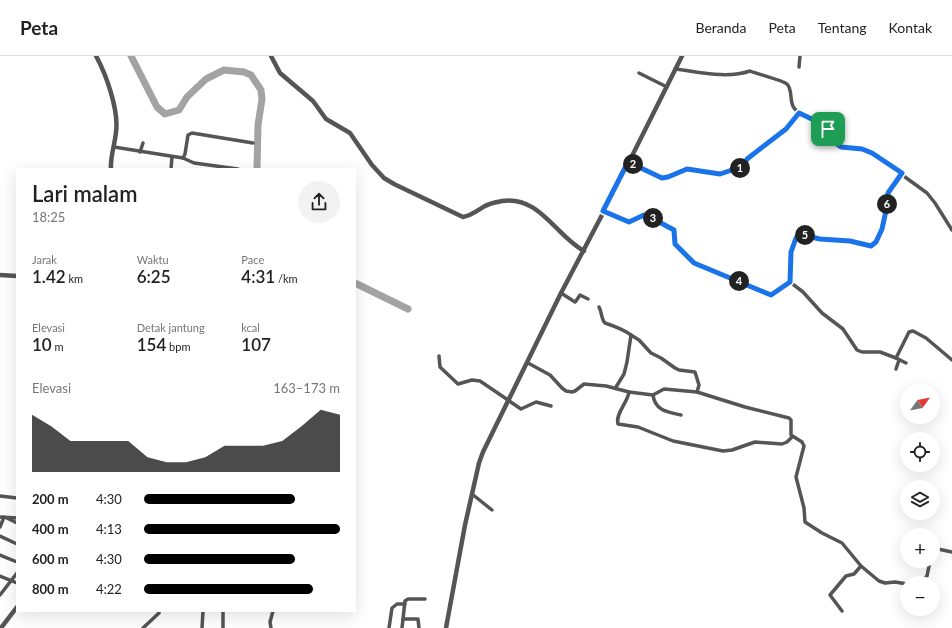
<!DOCTYPE html>
<html lang="id">
<head>
<meta charset="utf-8">
<style>
	:root { --surface:#fff; --page:#f2f2f2; --text:#222; --muted:#767676; --line:#e0e0e0; --accent:#000 }
	body { margin:0; font-family:Lato,sans-serif; background:var(--page); color:var(--text); height:100vh; display:flex; flex-direction:column; font-size:15px; white-space:nowrap }
	* { box-sizing:border-box; margin:0 }
	p { font-size:13px; color:var(--muted) }
	.icon { flex:none; width:22px; height:22px; fill:none; stroke:currentColor; stroke-width:2; stroke-linecap:round; stroke-linejoin:round }
	.map { position:relative; flex:1; overflow:hidden }
	.sheet { position:absolute; left:16px; top:112px; width:340px; height:444px; display:flex; flex-direction:column; background:var(--surface); border-radius:0px; box-shadow:0 4px 16px #0002 }
	.sheet>* { flex:none }
	.needle { width:26px; rotate:57deg }
	.fabs { position:absolute; left:900px; top:328px; display:grid; gap:8px }
	.fabs a { display:grid; place-items:center; width:40px; height:40px; border-radius:50%; background:var(--surface); box-shadow:0 4px 16px #0002; font-size:20px }
	.pin { position:absolute; display:grid; place-items:center; width:34px; height:34px; color:#fff; margin:-17px; border-radius:8px; box-shadow:0 2px 6px #0006 }
	.km { position:absolute; width:20px; height:20px; margin:-10px; border-radius:50%; background:#222; color:#fff; font-size:11px; line-height:20px; text-align:center }
	.round { display:grid; place-items:center; flex:none; width:42px; height:42px; border-radius:21px; background:var(--page) }
	.head { display:flex; align-items:center; justify-content:space-between; height:68px; padding:0 16px }
	h1 { font-size:22px; font-weight:600; line-height:30px }
	.figures { display:grid; grid-template-columns:repeat(3,1fr); gap:6px; height:68px; padding:4px 16px }
	.figures div { display:grid; align-content:center }
	.figures b { font-size:17px; font-weight:600 }
	.figures small { font-size:11px; font-weight:400 }
	.figures p { font-size:11px }
	.chart { height:112px; padding:8px 16px }
	.chart p { display:flex; justify-content:space-between }
	.chart svg { width:100%; height:72px; margin-top:4px; fill:var(--accent); opacity:.7 }
	ul { padding:0 16px; list-style:none; font-size:13px }
	li { display:grid; grid-template-columns:64px 48px 1fr; align-items:center; height:30px }
	li i { height:10px; border-radius:5px; background:var(--accent) }
	header { display:flex; align-items:center; gap:24px; box-sizing:border-box; height:56px; padding:0 20px; background:var(--surface); border-bottom:1px solid var(--line) }
	header strong { font-size:19px }
	nav { display:flex; gap:22px; margin-inline-start:auto; font-size:14px }
	.map>svg:first-child { display:block }
</style>
</head>
<body>
<header>
<strong>Peta</strong>
<nav><a>Beranda</a><a>Peta</a><a>Tentang</a><a>Kontak</a></nav>
</header>
<div class="map">
<svg width="952" height="572" viewBox="0 0 952 572">
	<rect width="100%" height="100%" fill="#fff"/>
	<g fill="none" stroke-linecap="round" stroke-linejoin="round">
		<g stroke="#a3a3a3" stroke-width="7">
			<polyline points="131,0 157,51 165,58 179,54 187,41 206,23 224,14 244,16 251,19 261,34 262,43 258,69 257,113"/>
			<polyline points="355,227 408,253"/>
		</g>
		<g stroke="#555" stroke-width="3.5">
			<polyline points="799,11 800,0"/>
			<path d="M675,13C699,16 727,23 750,15C757,18 782,24 787,28C793,34 789,45 794,52C800,61 817,65 827,73C832,77 834,86 839,90C844,93 863,93 872,97L927,137L935,147L952,174"/>
			<polyline points="639,17 667,31"/>
			<polyline points="114,91 183,102 185,98 188,79 192,77 253,87"/>
			<polyline points="140,96 143,87"/>
			<polyline points="183,102 194,107 238,113"/>
			<polyline points="628,106 662,122 668,121 687,113 720,118 744,110 747,103 786,73 799,57"/>
			<polyline points="171,113 172,101"/>
			<polyline points="901,117 888,137 887,150 882,173 876,186 871,190 850,185 820,183 802,179 798,180 796,182 791,196 790,226 803,236 822,257 843,273 857,294 862,296 880,296 896,302 909,276 913,275 926,282 952,304"/>
			<path d="M603,155L629,166L644,159C655,163 664,169 674,174L675,188L694,207L770,239L773,238L790,226"/>
			<polyline points="561,237 575,246 576,245 580,239 588,243"/>
			<path d="M599,251C602,256 601,263 605,267C614,270 623,273 631,279"/>
			<polyline points="439,300 440,311 458,328 472,324 480,325 521,353 536,346 551,350"/>
			<polyline points="896,302 906,307"/>
			<polyline points="528,307 550,319 562,332 566,335 572,336 575,335 584,328 606,330 629,336 653,339 664,333 697,336 745,351 789,362 791,364 791,379 802,386 804,390 796,421 804,452 805,466 822,477 842,487 861,510 879,525 885,527 895,526 907,528"/>
			<polyline points="896,313 899,304"/>
			<polyline points="616,331 624,318 627,306 631,279 639,284 651,297 661,302 675,312 679,314 695,316 699,329 697,336"/>
			<path d="M629,336C628,346 615,358 618,368L638,371L673,385L723,395L732,394L755,386L782,388L787,386L792,381"/>
			<path d="M653,339C655,355 668,356 681,359"/>
			<polyline points="472,438 492,454"/>
			<polyline points="0,440 17,442"/>
			<polyline points="0,461 17,462"/>
			<polyline points="7,462 17,467"/>
			<polyline points="0,471 4,461"/>
			<polyline points="0,480 17,488"/>
			<polyline points="933,496 938,493 952,496"/>
			<polyline points="0,499 17,506"/>
			<polyline points="0,520 17,527"/>
			<polyline points="919,527 927,520 930,505"/>
			<polyline points="0,539 17,517"/>
			<polyline points="842,555 830,539 846,520 854,518 861,510"/>
			<polyline points="403,563 418,563 419,572"/>
			<polyline points="143,572 159,557"/>
			<polyline points="202,572 203,555"/>
			<polyline points="223,572 223,555"/>
			<polyline points="271,572 270,566 273,555"/>
			<polyline points="389,572 392,552 397,548 405,548"/>
			<polyline points="402,572 405,545 408,543 425,543"/>
		</g>
		<g stroke="#555" stroke-width="4.5">
			<path d="M96,0C106,18 119,54 116,76C115,88 110,101 111,113"/>
			<path d="M271,0L280,17L313,45L326,63L350,77L372,109L384,122L394,128L463,161C471,160 478,154 485,150C490,147 497,146 502,145C539,139 556,180 584,195"/>
			<polyline points="0,219 17,220"/>
			<polyline points="1,572 17,551"/>
			<polyline points="446,572 465,469 479,407 483,396 561,237 612,140 682,0"/>
		</g>
	</g>
	<g fill="none" stroke-linecap="round" stroke-linejoin="round">
		<g stroke="#fff" stroke-width="8">
			<path id="route" d="M799,57L814,64L828,73L837,88L841,91L862,93L872,97L902,117L888,137L887,150L882,173L876,186L871,190L850,185L820,183L802,179L798,180L796,182L791,196L790,226L771,239L694,207L675,188L674,174C664,169 655,163 644,159L629,166L603,155L628,106L662,122L668,121L687,113L720,118L744,110L747,103L786,73Z"/>
		</g>
		<use href="#route" stroke="#1a73e8" stroke-width="5"/>
	</g>
</svg>
<div class="fabs">
<a><svg class="needle" viewBox="-14 -14 28 28"><path d="M0-13l5 13h-10z" fill="#e53935"/><path d="M0 13l5-13h-10z" fill="#767676"/></svg></a>
<a><svg class="icon" aria-label="locate" viewBox="0 0 24 24"><circle cx="12" cy="12" r="6"/><path d="M12 2v4M12 18v4M2 12h4M18 12h4"/></svg></a>
<a><svg class="icon" aria-label="layers" viewBox="0 0 24 24"><path d="M12 4l9 5-9 5-9-5zM3 14l9 5 9-5"/></svg></a>
<a>+</a>
<a>−</a>
</div>
<div class="pin" style="left:828px;top:73px;background:#1e9e55"><svg class="icon" aria-label="arrive" viewBox="0 0 24 24"><path d="M6 21V4h12l-3 4 3 4H6"/></svg></div>
<b class="km" style="left:740px;top:112px">1</b>
<b class="km" style="left:633px;top:108px">2</b>
<b class="km" style="left:653px;top:162px">3</b>
<b class="km" style="left:739px;top:225px">4</b>
<b class="km" style="left:805px;top:179px">5</b>
<b class="km" style="left:887px;top:148px">6</b>
<section class="sheet">
<div class="head"><div><h1>Lari malam</h1><p>18:25</p></div><a class="round"><svg class="icon" aria-label="share" viewBox="0 0 24 24"><path d="M12 15V3M7 8l5-5 5 5M5 13v7h14v-7"/></svg></a></div>
<div class="figures">
<div><p>Jarak</p><b>1.42<small> km</small></b></div>
<div><p>Waktu</p><b>6:25</b></div>
<div><p>Pace</p><b>4:31<small> /km</small></b></div>
</div>
<div class="figures">
<div><p>Elevasi</p><b>10<small> m</small></b></div>
<div><p>Detak jantung</p><b>154<small> bpm</small></b></div>
<div><p>kcal</p><b>107</b></div>
</div>
<div class="chart"><p><span>Elevasi</span>163–173 m</p>
<svg viewBox="0 0 160 44" preserveAspectRatio="none"><path d="M0 44V9L10 16L20 25L30 25L40 25L50 25L60 35L70 38L80 38L90 35L100 28L110 28L120 28L130 25L140 16L150 6L160 9V44z"/></svg>
</div>
<ul>
<li><b>200 m</b>4:30<i style="width:77%"></i></li>
<li><b>400 m</b>4:13<i style="width:100%"></i></li>
<li><b>600 m</b>4:30<i style="width:77%"></i></li>
<li><b>800 m</b>4:22<i style="width:86%"></i></li>
</ul>
</section>
</div>
</body>
</html>
